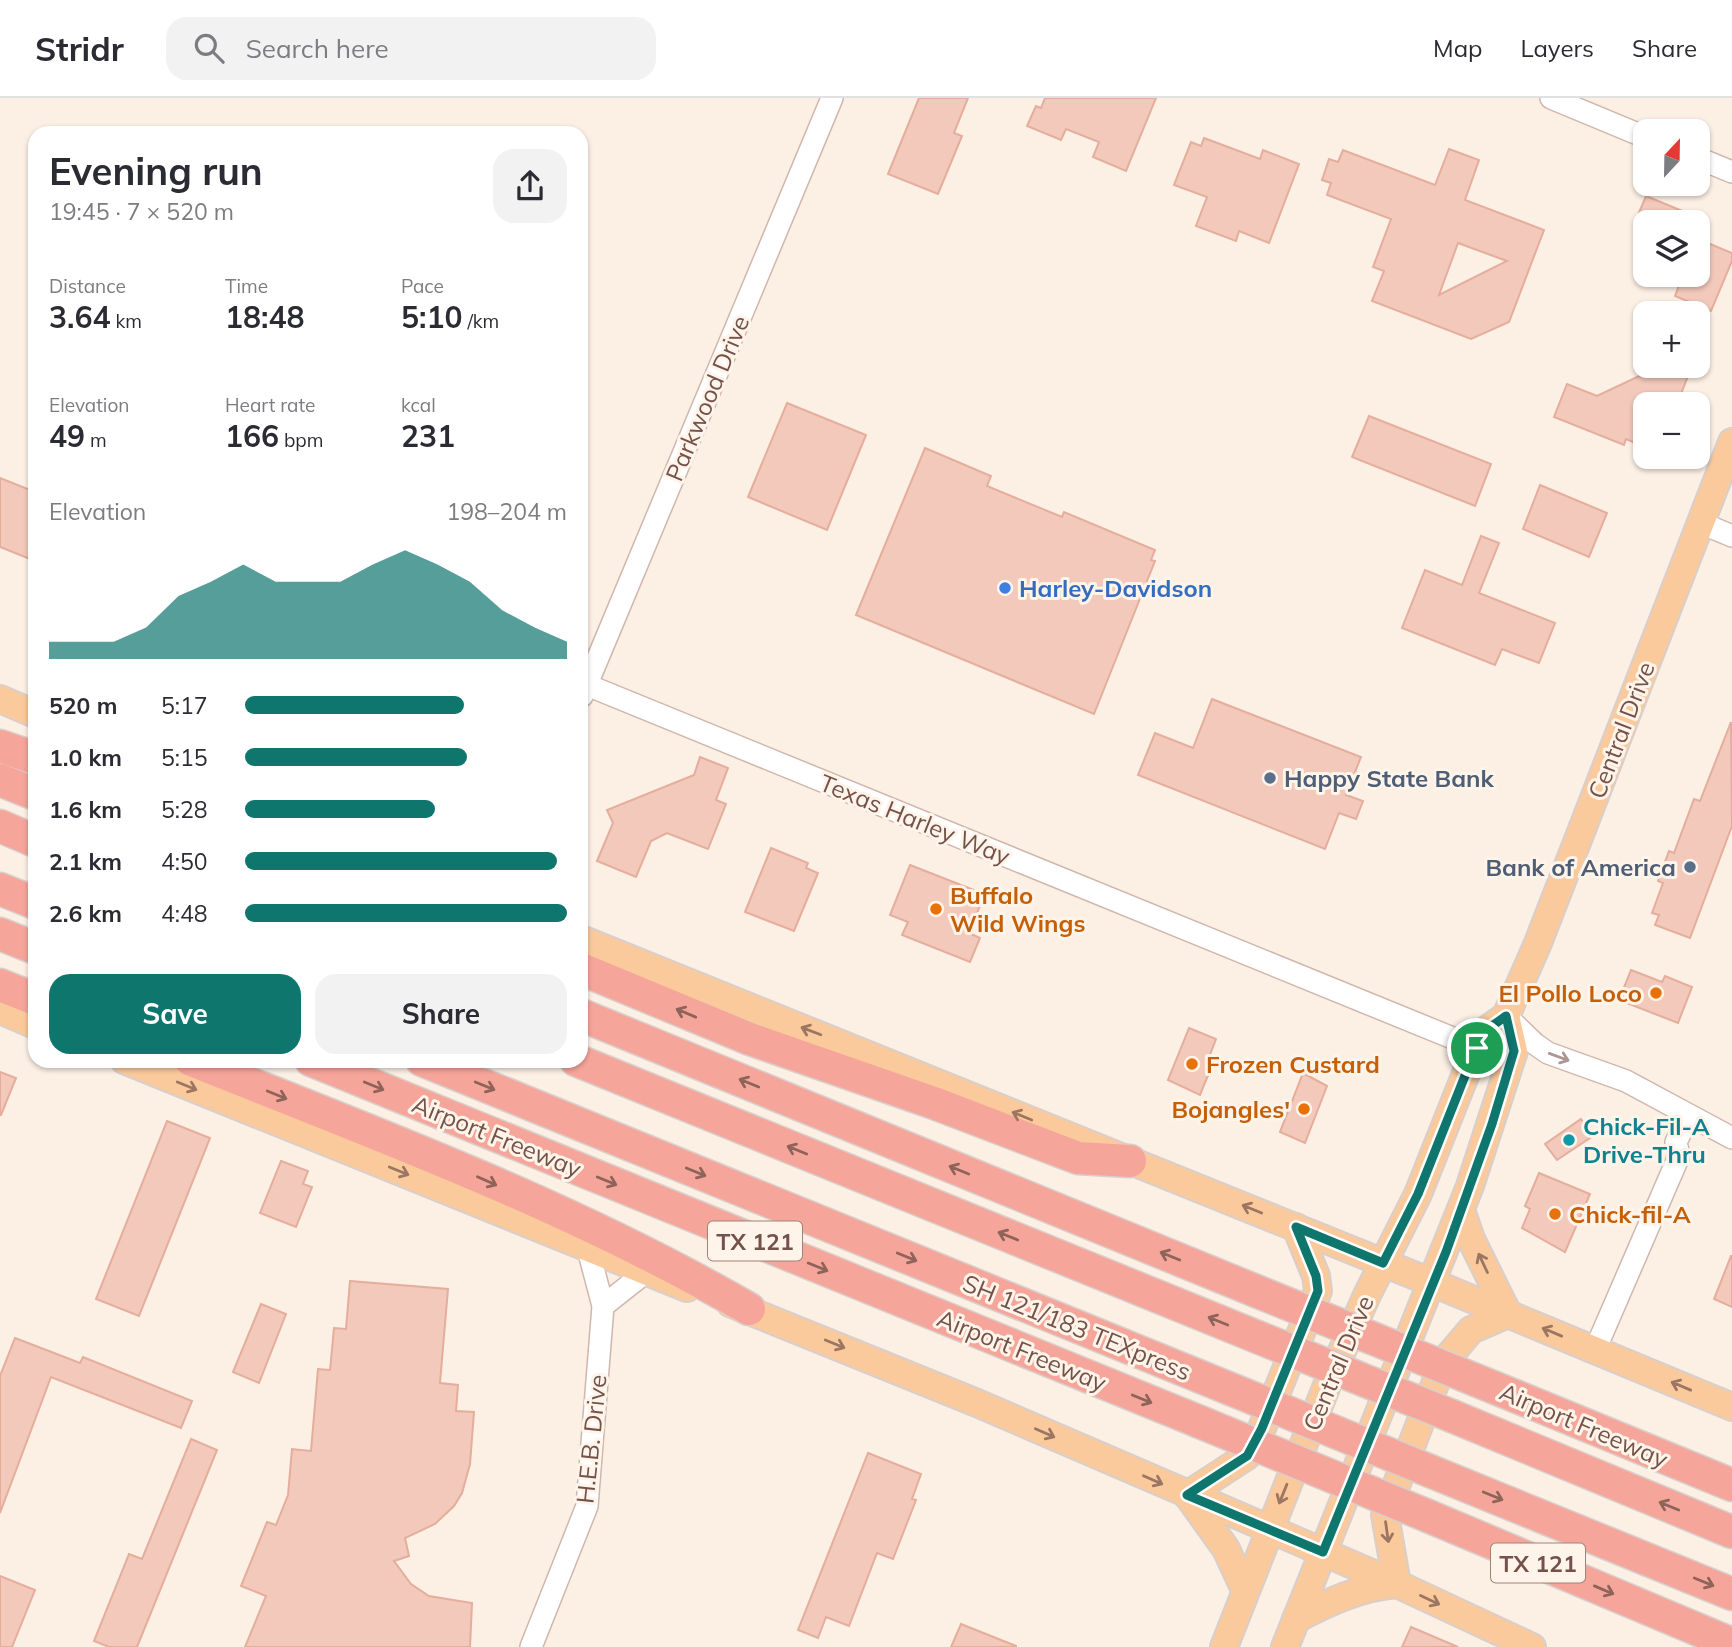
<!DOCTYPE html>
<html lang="en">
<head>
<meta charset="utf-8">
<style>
	:root { --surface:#fff; --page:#f2f2f3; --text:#2b2b33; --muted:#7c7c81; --line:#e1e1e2; --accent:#0f766e }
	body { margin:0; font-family:Mulish,sans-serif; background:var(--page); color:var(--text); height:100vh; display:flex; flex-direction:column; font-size:26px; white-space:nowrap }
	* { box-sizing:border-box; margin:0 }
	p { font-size:23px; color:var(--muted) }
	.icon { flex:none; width:38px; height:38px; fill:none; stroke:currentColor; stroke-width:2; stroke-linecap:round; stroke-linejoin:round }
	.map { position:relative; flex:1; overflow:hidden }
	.details { position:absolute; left:28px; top:28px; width:560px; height:942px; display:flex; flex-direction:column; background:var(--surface); border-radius:21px; box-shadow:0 2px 5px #0004 }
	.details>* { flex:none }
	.needle { width:46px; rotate:22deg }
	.controls { position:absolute; left:1633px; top:21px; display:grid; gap:14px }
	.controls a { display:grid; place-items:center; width:77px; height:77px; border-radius:14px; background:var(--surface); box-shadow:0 2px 5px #0004; font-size:35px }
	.pin { position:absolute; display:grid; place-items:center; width:60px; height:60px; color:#fff; margin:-30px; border:4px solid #fff; border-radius:50%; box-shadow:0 2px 7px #0007 }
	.round { display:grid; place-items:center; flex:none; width:74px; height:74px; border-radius:21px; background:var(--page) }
	.summary { display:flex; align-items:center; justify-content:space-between; height:119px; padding:0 21px }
	h1 { font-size:38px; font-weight:700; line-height:52px }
	.stats { display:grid; grid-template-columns:repeat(3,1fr); gap:10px; height:119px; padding:7px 21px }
	.stats div { display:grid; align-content:center }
	.stats b { font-size:30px; font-weight:700 }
	.stats small { font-size:19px; font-weight:400 }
	.stats p { font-size:19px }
	.chart { height:196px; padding:14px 21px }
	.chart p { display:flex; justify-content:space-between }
	.chart svg { width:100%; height:126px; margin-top:7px; fill:var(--accent); opacity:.7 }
	.button { display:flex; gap:14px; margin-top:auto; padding:14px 21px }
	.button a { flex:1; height:80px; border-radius:21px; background:var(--accent); color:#fff; font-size:28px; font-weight:700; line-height:80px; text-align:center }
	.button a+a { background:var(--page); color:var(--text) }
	ul { padding:0 21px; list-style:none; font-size:23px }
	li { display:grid; grid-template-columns:112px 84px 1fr; align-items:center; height:52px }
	li i { height:18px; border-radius:9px; background:var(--accent) }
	header { display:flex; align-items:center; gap:42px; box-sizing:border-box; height:98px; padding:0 35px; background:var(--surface); border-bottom:2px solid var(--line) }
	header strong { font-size:33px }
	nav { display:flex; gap:38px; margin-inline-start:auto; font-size:24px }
	.search { width:490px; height:63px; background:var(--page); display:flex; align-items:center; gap:18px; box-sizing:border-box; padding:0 24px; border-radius:21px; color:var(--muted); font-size:26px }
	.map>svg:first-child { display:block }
</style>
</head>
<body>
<header>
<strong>Stridr</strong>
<div class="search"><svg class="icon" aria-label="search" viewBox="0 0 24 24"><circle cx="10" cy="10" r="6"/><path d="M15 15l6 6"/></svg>Search here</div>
<nav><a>Map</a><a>Layers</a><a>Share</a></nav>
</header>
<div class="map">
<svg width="1732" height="1549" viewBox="0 0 1732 1549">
	<rect width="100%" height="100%" fill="#fcefe4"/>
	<g fill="#f2c9bb" stroke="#e4ad9c" stroke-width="2" fill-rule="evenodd">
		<polygon points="919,0 968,0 954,35 962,38 938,96 888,76"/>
		<polygon points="1045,0 1156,0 1126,73 1093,59 1099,44 1066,31 1061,42 1027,28 1036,8 1041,10"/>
		<polygon points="1204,40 1260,61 1263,52 1299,66 1269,145 1239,133 1236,143 1196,128 1207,99 1174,87 1191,44 1201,48"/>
		<path d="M1449,51L1479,62L1465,102L1544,132L1509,224L1471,241L1372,203L1384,173L1373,169L1391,121L1327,97L1331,85L1322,82L1329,61L1338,64L1343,52L1435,87ZM1458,145L1507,163L1439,197Z"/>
		<polygon points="1646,98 1709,124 1635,124"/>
		<polygon points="1698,141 1732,155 1732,163 1711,213 1675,198 1683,177 1698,177"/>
		<polygon points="1652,268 1663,268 1688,278 1677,306 1645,306 1645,349 1626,341 1624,347 1554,319 1567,286 1597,298 1650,273"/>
		<polygon points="787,305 866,337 827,432 748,399"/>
		<polygon points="1369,318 1491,366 1475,408 1352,359"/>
		<polygon points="925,350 991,378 987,388 1062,419 1064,414 1155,452 1151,462 1155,463 1094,616 856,517"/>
		<polygon points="0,380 35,394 35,463 0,449"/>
		<polygon points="1540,387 1607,415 1589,459 1523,431"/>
		<polygon points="1481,438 1499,445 1479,495 1555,525 1539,565 1502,551 1495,567 1402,530 1425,472 1462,487"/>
		<polygon points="1212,601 1361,659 1346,697 1363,703 1356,721 1339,715 1325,751 1138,677 1155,635 1193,650"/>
		<polygon points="1731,624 1732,728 1690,840 1655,827 1659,817 1652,815 1663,785 1658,783 1669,753 1674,755 1694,701 1700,703"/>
		<polygon points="700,659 728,670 716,702 726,706 708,751 667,735 651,743 636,779 597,763 613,725 607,712 694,677"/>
		<polygon points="771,750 808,765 806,770 818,775 794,833 745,814"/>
		<polygon points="910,767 974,792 970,801 981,805 969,835 980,840 970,864 902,837 908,824 890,817"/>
		<polygon points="1631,872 1662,884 1665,878 1692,889 1678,925 1619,902"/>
		<polygon points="1189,930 1216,941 1208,962 1210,963 1208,969 1211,970 1200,997 1168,982"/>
		<polygon points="0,974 16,980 1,1017 0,1017"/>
		<polygon points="1303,975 1327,988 1305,1045 1280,1034"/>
		<polygon points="1581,1021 1593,1038 1557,1062 1545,1046"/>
		<polygon points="167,1023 210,1040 139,1218 96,1201"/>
		<polygon points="281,1063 308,1073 303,1086 312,1089 296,1129 260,1115"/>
		<polygon points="1539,1075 1590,1096 1565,1154 1522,1130 1530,1111 1525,1108"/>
		<polygon points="1731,1158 1732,1158 1732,1209 1714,1201"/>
		<polygon points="350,1183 448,1191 440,1285 458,1287 456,1313 474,1314 470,1366 462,1395 454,1408 435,1426 405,1440 409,1458 394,1463 411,1486 429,1498 472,1505 470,1549 245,1549 266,1498 241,1488 267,1424 276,1427 288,1397 292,1351 311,1353 318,1271 330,1272 334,1230 346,1231"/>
		<polygon points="261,1206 286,1216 259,1285 233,1274"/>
		<polygon points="15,1240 80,1265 83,1259 192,1303 181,1330 51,1279 0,1415 0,1278"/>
		<polygon points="191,1341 217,1352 137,1549 109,1549 94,1543 129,1456 142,1461"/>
		<polygon points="868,1355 921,1376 912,1401 916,1402 893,1461 877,1455 849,1528 826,1519 818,1540 798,1532"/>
		<polygon points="0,1478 35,1492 12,1549 0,1549"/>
		<polygon points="961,1526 1016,1548 1016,1549 951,1549"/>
		<polygon points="1411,1529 1458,1549 1402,1549"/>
	</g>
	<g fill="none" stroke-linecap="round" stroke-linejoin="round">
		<g stroke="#d0b7ad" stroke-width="24">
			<g id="minor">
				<polyline points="1551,0 1645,39"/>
				<polyline points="1698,60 1732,74"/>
				<polyline points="1701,425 1732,438"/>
				<polyline points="587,587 1477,950"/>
				<polyline points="582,598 832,0"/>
				<polyline points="1506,918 1535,946 1548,955 1626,983 1732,1040"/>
				<polyline points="603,1208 646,1174"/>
				<polyline points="1595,1252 1679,1058 1676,1044 1689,1018"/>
				<polyline points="531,1549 587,1408 603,1208 588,1151"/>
			</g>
		</g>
		<g stroke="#d8cfcc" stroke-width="30">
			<g id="major">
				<polyline points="0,601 35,616"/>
				<polyline points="581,841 1433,1185 1732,1309"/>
				<polyline points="0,912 35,927"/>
				<polyline points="124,962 687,1190"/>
				<polyline points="1461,1112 1471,1141 1508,1216"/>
				<polyline points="730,1205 977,1305 1397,1486 1532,1549"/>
				<polyline points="1187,1397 1247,1358 1262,1330 1318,1193 1316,1178 1296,1129"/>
				<polyline points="1188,1398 1226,1451 1245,1492"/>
				<path d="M1296,1521C1329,1504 1360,1489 1397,1486L1385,1417L1443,1265L1471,1232L1508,1216"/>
				<polyline points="1224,1549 1327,1287 1367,1197 1418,1096 1482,935 1506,918 1538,845 1732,344"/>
				<polyline points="1285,1549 1470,1088 1514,953 1506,918"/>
			</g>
		</g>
		<g stroke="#d8cfcc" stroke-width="35">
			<g id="highway">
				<polyline points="0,648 35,660"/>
				<polyline points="0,682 35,696"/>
				<polyline points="0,728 35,743"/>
				<polyline points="0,791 35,805"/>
				<polyline points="0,836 35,850"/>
				<polyline points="581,871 750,941 934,1005 1078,1060 1130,1063"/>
				<polyline points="0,887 35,901"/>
				<polyline points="581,917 1256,1193"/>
				<path d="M191,962C379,1037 573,1109 749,1211"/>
				<polyline points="311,962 1200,1324"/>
				<polyline points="422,962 1260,1303"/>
				<polyline points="576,962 1282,1249"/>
				<polyline points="1515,1298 1732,1387"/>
				<polyline points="1452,1318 1732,1434"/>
				<polyline points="1430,1373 1732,1496"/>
				<polyline points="1428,1418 1732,1546"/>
			</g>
		</g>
		<use href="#minor" stroke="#fff" stroke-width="21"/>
		<use href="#major" stroke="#fbca9c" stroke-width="26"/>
		<use href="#highway" stroke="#f6a59a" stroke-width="32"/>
		<g stroke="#d8cfcc" stroke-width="35" stroke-linecap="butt">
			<g id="highway-bridge">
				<polyline points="1256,1193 1515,1298"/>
				<polyline points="1282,1249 1452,1318"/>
				<polyline points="1260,1303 1430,1373"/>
				<polyline points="1200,1324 1428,1418"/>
			</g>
		</g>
		<use href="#highway-bridge" stroke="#f6a59a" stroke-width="32"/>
	</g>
	<defs><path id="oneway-shaft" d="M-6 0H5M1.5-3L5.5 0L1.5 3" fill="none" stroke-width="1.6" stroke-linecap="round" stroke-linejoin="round" transform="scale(1.75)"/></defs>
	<g stroke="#8e6359">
		<use href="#oneway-shaft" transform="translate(686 915) rotate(-157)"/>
		<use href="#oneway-shaft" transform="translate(749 985) rotate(-158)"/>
		<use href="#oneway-shaft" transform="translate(374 988) rotate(22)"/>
		<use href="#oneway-shaft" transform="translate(485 988) rotate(22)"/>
		<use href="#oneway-shaft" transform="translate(277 997) rotate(22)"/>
		<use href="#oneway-shaft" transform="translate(797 1052) rotate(-158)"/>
		<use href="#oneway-shaft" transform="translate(959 1072) rotate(-158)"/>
		<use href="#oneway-shaft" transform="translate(696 1074) rotate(22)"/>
		<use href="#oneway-shaft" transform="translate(487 1083) rotate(24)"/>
		<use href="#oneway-shaft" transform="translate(607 1083) rotate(22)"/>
		<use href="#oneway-shaft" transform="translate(1008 1138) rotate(-158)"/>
		<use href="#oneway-shaft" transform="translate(1170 1158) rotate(-158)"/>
		<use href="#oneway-shaft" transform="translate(907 1159) rotate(22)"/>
		<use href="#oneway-shaft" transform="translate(818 1169) rotate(22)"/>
		<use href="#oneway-shaft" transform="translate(1218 1223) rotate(-158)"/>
		<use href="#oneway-shaft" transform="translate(1142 1301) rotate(22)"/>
		<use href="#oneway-shaft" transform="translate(1493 1398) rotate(22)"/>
		<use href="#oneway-shaft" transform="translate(1669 1408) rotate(-158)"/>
		<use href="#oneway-shaft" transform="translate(1704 1484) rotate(22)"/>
		<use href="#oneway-shaft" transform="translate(1604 1492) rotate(23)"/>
	</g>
	<g stroke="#9c7662">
		<use href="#oneway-shaft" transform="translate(811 933) rotate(-159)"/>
		<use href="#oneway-shaft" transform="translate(187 988) rotate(22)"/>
		<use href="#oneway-shaft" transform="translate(1022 1018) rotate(-158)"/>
		<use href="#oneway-shaft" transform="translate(399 1073) rotate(22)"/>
		<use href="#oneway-shaft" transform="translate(1252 1111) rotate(-158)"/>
		<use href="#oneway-shaft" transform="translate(1483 1165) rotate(-115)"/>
		<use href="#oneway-shaft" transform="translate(1552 1234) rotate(-157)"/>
		<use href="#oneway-shaft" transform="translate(835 1246) rotate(22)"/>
		<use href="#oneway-shaft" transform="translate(1681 1288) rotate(-157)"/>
		<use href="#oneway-shaft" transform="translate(1045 1335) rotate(24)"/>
		<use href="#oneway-shaft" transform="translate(1153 1382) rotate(24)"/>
		<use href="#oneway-shaft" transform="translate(1283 1396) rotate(112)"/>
		<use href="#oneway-shaft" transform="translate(1387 1434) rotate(82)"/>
		<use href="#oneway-shaft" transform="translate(1430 1502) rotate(25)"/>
	</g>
	<use stroke="#ac9792" href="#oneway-shaft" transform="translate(1559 959) rotate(20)"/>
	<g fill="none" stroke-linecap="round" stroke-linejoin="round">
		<g stroke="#fff" stroke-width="14">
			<polygon id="route" points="1506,918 1514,953 1492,1026 1446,1154 1323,1454 1187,1397 1247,1358 1262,1330 1318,1193 1316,1178 1296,1129 1383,1165 1418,1096 1482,935"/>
		</g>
		<use href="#route" stroke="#0f766e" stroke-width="9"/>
	</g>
	<circle fill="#3f7fe0" stroke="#fff4ea" stroke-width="2.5" cx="1005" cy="490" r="7"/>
	<g fill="#5c6f8a" stroke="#fff4ea" stroke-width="2.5">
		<circle cx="1270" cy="680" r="7"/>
		<circle cx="1690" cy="769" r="7"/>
	</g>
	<g fill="#e8710a" stroke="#fff4ea" stroke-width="2.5">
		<circle cx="936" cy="811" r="7"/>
		<circle cx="1656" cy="895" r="7"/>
		<circle cx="1192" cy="966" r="7"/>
		<circle cx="1304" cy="1011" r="7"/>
		<circle cx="1555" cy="1116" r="7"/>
	</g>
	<circle fill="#0f9aa8" stroke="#fff4ea" stroke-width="2.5" cx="1569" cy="1042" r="7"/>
	<g text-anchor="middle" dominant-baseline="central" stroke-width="6" stroke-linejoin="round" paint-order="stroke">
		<g fill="#fff4ea" stroke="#9e8379" stroke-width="2">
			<rect x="708" y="1123.5" width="94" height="39" rx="5"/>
			<rect x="1491" y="1445.5" width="94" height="39" rx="5"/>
		</g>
		<g font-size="23" font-weight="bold" fill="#745249">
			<text x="755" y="1143">TX 121</text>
			<text x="1538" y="1465">TX 121</text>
		</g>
		<g font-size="24" fill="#745249" stroke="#fff4ea">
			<text transform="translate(707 300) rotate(-67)">Parkwood Drive</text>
			<text transform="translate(1621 632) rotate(-69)">Central Drive</text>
			<text transform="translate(915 721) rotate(22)">Texas Harley Way</text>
			<text transform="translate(497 1038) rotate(22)">Airport Freeway</text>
			<text transform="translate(1077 1229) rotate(22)">SH 121/183 TEXpress</text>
			<text transform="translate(1022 1252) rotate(22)">Airport Freeway</text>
			<text transform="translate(1338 1265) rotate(-67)">Central Drive</text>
			<text transform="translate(1584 1327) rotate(23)">Airport Freeway</text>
			<text transform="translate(591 1341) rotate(-84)">H.E.B. Drive</text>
		</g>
		<g font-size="24" font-weight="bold" fill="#366cbe" stroke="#fff4ea" text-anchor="start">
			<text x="1019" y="490">Harley-Davidson</text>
		</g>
		<g font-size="24" font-weight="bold" fill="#4e5e75" stroke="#fff4ea" text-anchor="start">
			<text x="1284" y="680">Happy State Bank</text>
			<text x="1676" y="769" text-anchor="end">Bank of America</text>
		</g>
		<g font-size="24" font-weight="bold" fill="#c56008" stroke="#fff4ea" text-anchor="start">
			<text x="950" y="797">Buffalo<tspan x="950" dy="28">Wild Wings</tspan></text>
			<text x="1642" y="895" text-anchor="end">El Pollo Loco</text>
			<text x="1206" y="966">Frozen Custard</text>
			<text x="1290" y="1011" text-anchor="end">Bojangles'</text>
			<text x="1569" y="1116">Chick-fil-A</text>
		</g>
		<g font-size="24" font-weight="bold" fill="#0d838f" stroke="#fff4ea" text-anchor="start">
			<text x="1583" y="1028">Chick-Fil-A<tspan x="1583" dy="28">Drive-Thru</tspan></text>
		</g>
	</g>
</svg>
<div class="controls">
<a><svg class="needle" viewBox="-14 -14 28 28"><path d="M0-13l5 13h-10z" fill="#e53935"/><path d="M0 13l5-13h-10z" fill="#7c7c81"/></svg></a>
<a><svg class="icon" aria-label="layers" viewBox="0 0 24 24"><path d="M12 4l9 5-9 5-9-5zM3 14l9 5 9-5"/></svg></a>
<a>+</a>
<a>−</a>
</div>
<div class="pin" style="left:1477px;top:950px;background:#1e9e55"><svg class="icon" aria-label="arrive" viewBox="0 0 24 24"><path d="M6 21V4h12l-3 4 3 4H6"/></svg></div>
<section class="details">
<div class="summary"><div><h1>Evening run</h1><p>19:45 · 7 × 520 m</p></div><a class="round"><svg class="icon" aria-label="share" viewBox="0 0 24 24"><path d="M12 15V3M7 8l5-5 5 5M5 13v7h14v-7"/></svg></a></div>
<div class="stats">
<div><p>Distance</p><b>3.64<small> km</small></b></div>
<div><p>Time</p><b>18:48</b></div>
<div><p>Pace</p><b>5:10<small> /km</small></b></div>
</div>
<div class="stats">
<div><p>Elevation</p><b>49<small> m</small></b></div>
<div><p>Heart rate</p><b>166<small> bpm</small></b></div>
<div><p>kcal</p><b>231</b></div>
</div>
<div class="chart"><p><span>Elevation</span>198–204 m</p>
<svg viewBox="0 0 160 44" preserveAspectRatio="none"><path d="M0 44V38L10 38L20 38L30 33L40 22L50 17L60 11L70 17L80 17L90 17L100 11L110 6L120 11L130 17L140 27L150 33L160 38V44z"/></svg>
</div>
<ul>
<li><b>520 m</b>5:17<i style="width:68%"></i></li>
<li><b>1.0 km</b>5:15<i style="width:69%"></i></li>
<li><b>1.6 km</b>5:28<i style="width:59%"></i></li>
<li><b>2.1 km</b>4:50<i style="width:97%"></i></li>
<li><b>2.6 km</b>4:48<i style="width:100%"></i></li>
</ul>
<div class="button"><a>Save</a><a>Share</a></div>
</section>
</div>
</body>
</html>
